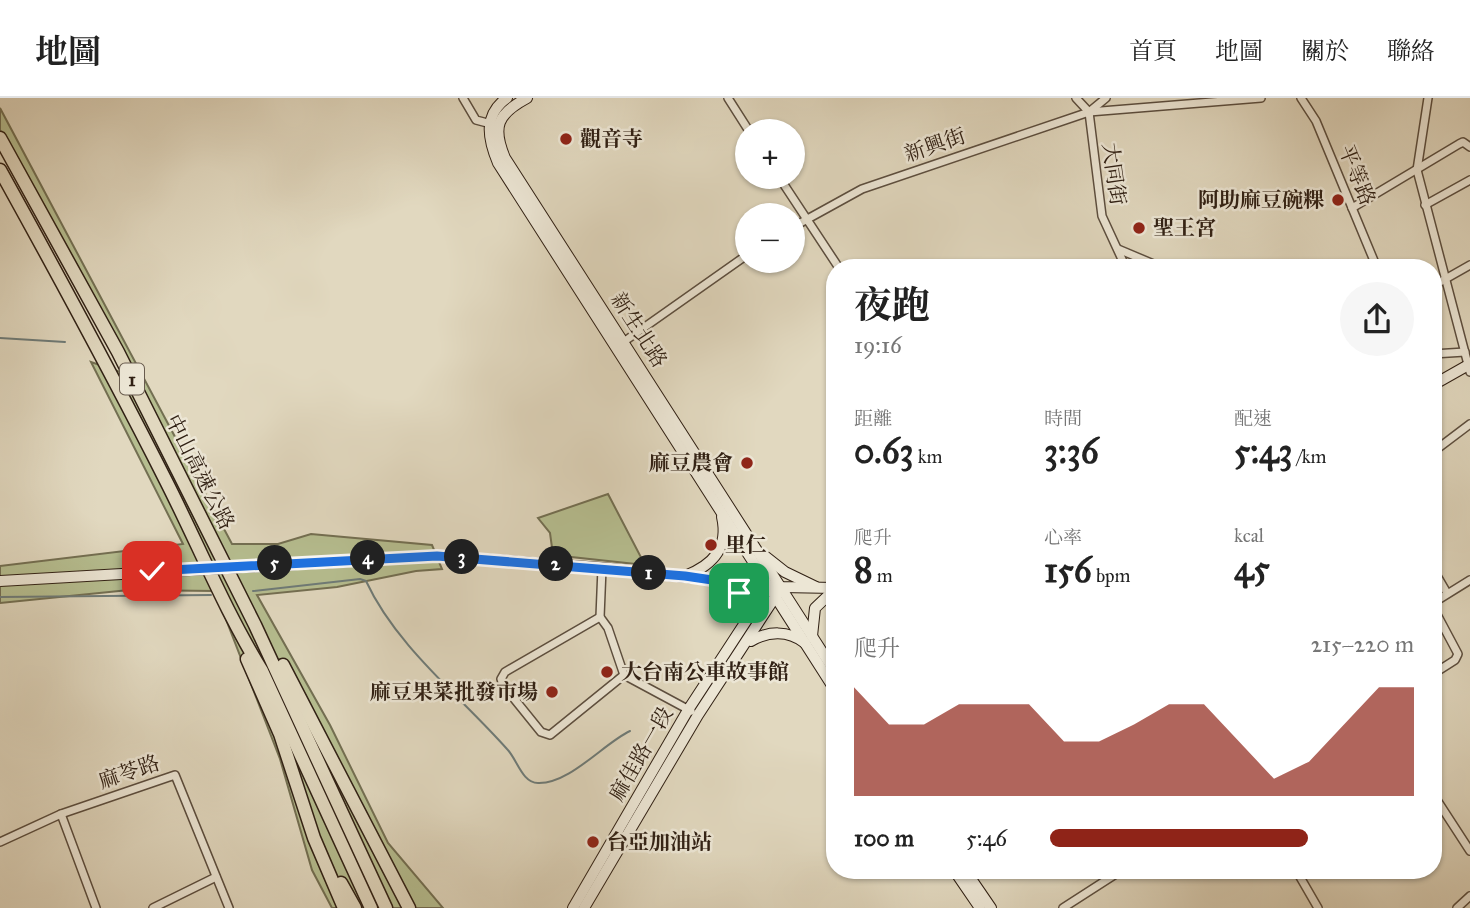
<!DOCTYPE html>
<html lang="zh-TW">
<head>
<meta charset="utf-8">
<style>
	:root { --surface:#fff; --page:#f6f6f6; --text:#222; --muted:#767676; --line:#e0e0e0; --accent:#8f2418 }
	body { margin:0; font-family:"IM FELL Great Primer","Noto Serif TC",serif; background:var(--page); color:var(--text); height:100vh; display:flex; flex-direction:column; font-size:26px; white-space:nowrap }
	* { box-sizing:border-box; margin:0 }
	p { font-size:23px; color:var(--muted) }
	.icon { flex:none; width:38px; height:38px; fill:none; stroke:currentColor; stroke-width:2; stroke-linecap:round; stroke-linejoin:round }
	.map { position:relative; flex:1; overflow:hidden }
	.sheet { position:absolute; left:826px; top:161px; width:616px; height:620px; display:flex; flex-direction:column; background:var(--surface); border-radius:28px; box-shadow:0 2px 5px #0004 }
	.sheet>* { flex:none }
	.tools { position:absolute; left:735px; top:21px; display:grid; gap:14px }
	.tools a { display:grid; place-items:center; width:70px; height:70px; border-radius:50%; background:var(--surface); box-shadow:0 2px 5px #0004; font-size:35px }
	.pin { position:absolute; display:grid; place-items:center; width:60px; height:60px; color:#fff; margin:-30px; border-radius:14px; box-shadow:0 4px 10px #0006 }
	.km { position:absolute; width:35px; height:35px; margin:-18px; border-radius:50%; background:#222; color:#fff; font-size:19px; line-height:35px; text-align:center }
	.round { display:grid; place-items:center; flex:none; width:74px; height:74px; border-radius:37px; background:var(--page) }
	.head { display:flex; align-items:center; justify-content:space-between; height:119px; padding:0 28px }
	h1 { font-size:38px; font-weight:700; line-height:52px }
	.stats { display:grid; grid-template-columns:repeat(3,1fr); gap:10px; height:119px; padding:7px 28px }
	.stats div { display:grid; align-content:center }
	.stats b { font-size:35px; font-weight:700 }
	.stats small { font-size:19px; font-weight:400 }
	.stats p { font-size:19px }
	.chart { height:196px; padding:14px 28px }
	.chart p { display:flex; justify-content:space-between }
	.chart svg { width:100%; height:126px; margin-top:7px; fill:var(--accent); opacity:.7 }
	ul { padding:0 28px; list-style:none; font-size:23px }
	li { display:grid; grid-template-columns:112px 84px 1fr; align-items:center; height:52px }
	li i { height:18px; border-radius:9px; background:var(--accent) }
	header { display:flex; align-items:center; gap:42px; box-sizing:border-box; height:98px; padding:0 35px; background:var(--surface); border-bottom:2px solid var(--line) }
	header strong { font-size:33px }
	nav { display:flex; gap:38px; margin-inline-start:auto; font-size:24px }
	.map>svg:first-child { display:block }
</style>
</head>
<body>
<header>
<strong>地圖</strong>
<nav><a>首頁</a><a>地圖</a><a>關於</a><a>聯絡</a></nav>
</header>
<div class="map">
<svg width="1470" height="810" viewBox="0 0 1470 810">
	<rect width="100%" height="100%" fill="#e1d8bf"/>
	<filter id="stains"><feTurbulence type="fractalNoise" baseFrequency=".00286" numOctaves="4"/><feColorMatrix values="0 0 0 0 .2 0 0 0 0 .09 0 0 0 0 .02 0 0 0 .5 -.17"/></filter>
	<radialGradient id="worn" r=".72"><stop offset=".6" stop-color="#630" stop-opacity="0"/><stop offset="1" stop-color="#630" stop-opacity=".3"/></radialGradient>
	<g fill="#b6be90" stroke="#736f52" stroke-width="2">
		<polygon points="0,10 232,446 278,446 311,436 432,447 442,471 416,473 337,489 257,497 330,627 388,745 443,810 332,810 312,772 280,661 215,493 129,492 0,505 0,468 183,446 91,264 132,278 0,32"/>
		<polygon points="608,396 645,467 553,457 550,435 538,420"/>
	</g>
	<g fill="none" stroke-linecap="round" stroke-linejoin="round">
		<g stroke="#6e7b78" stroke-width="2">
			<polyline points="0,240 65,244"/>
			<path d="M253,493L360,481L366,483C396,548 460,598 507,651C517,661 522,685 538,685C570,686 604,645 630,633"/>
			<polyline points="0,499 211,497"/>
		</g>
		<g stroke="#5c4e3f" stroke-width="10">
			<g id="minor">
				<polyline points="463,0 476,22 495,27"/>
				<polyline points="728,0 749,33"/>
				<polyline points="1076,0 1089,14 1102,118 1126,170"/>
				<polyline points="1301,0 1316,23 1377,170"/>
				<polyline points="1428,0 1417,72 1470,274"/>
				<polyline points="1089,14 1106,0"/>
				<polyline points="779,79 839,170"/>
				<polyline points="1425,107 1470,82"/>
				<polyline points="1352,110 1459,46 1463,44 1470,49"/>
				<polyline points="793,129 862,91 1089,14 1261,0"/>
				<polyline points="1118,151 1163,170"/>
				<polyline points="1433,188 1470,167"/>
				<polyline points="622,245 747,157"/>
				<polyline points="1433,256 1465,254"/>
				<polyline points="1433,354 1470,326"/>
				<polyline points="602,470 600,519 608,530 624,577 691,613"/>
				<polyline points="1433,471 1447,495"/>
				<polyline points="1433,505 1470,482"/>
				<polyline points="1433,509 1458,556 1455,562 1433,576"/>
				<polyline points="600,519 505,574 501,581 503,587 541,634 550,637 624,577"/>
				<polyline points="1433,696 1470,753"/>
				<polyline points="61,716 96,810"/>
				<polyline points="0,744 61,716 175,677 229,810"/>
				<polyline points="1296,772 1318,810"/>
				<polyline points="153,810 216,779"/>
				<polyline points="1063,810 1122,772"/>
				<polyline points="1457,810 1470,798"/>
			</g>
		</g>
		<g stroke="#302014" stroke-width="12">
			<g id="secondary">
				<path d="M507,0C483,17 488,41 498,65L835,592"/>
				<path d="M527,0C497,16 492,29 505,60L835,574"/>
				<polyline points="1433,287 1470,266"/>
				<polyline points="437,458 602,470 781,489 835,490"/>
				<polyline points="766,459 785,474 816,489"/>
				<path d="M685,478C713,467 729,450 722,419"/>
				<polyline points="722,485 743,501 744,525"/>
				<polyline points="812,538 815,510 835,491"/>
				<path d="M751,543C768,533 788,532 805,545"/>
				<polyline points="954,772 980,810"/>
				<polyline points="965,772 991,810"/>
				<polyline points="573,810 688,612 769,488"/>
				<polyline points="584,810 698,617 777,496"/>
			</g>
		</g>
		<g stroke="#302014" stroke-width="15">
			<g id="motorway">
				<polyline points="0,40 118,254 255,527 386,810"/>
				<path d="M0,72C57,175 113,278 166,383C198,446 225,513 262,573L371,810"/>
				<polyline points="247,561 280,636 314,740 344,810"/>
				<polyline points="283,567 409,810"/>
				<polyline points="341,785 355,810"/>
			</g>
		</g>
		<use href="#minor" stroke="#ece6d5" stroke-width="7"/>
		<use href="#secondary" stroke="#ece6d5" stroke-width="10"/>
		<use href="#motorway" stroke="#e1d8bf" stroke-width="12"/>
		<g stroke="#302014" stroke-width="12" stroke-linecap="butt">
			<polyline id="secondary-bridge" points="0,483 437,458"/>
		</g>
		<use href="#secondary-bridge" stroke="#ece6d5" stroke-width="10"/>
	</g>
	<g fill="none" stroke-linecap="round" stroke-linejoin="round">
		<g stroke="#fff" stroke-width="14">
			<polyline id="route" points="152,473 437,458 685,478 719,483 739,495"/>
		</g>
		<use href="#route" stroke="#1a73e8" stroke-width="9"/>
	</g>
	<g fill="#8f2418" stroke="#ece6d5" stroke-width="2.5">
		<circle cx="566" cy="41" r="7"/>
		<circle cx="1338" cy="102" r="7"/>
		<circle cx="1139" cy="130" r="7"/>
		<circle cx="747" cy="365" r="7"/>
		<circle cx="711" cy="447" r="7"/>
		<circle cx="607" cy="574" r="7"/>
		<circle cx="552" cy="594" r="7"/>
		<circle cx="593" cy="744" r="7"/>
	</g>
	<g text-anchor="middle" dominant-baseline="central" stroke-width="5" stroke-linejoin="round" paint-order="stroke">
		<rect fill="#ece6d5" stroke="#685b4e" stroke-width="2" x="120" y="265.5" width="24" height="31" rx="5"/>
		<g font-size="19" font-weight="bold" fill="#302014">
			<text x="132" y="281">1</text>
		</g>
		<g font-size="21" font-weight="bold" fill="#302014" stroke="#ece6d5" text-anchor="start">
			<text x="580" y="41">觀音寺</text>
			<text x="1324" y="102" text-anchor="end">阿助麻豆碗粿</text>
			<text x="1153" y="130">聖王宮</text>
			<text x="733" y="365" text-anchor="end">麻豆農會</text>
			<text x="725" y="447">里仁</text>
			<text x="621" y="574">大台南公車故事館</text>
			<text x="538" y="594" text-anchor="end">麻豆果菜批發市場</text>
			<text x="607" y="744">台亞加油站</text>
		</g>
		<g font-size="21" fill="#302014" stroke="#ece6d5">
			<text transform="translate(935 47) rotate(-19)">新興街</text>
			<text transform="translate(1114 76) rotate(82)">大同街</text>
			<text transform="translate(1357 77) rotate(68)">平等路</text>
			<text transform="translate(639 232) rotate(57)">新生北路</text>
			<text transform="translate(200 374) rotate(63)">中山高速公路</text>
			<text transform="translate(641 656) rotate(-60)">麻佳路一段</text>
			<text transform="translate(129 674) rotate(-19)">麻苓路</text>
		</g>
	</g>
	<rect width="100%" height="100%" filter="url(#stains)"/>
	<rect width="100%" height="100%" fill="url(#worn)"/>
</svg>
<div class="tools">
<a>+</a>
<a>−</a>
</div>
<div class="pin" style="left:739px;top:495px;background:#1e9e55"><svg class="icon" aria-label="arrive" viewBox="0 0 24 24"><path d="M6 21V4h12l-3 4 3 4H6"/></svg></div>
<div class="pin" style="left:152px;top:473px;background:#d93025"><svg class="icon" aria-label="check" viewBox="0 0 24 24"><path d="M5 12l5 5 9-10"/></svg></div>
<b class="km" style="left:649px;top:475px">1</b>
<b class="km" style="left:556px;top:466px">2</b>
<b class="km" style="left:462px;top:459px">3</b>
<b class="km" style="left:368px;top:460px">4</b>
<b class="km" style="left:275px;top:465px">5</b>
<section class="sheet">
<div class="head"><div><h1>夜跑</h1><p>19:16</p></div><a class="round"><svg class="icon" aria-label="share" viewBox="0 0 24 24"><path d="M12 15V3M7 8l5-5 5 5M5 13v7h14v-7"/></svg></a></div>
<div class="stats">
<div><p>距離</p><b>0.63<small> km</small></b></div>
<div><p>時間</p><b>3:36</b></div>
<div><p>配速</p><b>5:43<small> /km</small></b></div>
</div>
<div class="stats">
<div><p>爬升</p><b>8<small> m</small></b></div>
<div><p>心率</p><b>156<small> bpm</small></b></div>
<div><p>kcal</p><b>45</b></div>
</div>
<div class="chart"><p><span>爬升</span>215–220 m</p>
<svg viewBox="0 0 160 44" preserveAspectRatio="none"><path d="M0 44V6L10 19L20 19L30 12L40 12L50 12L60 25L70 25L80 19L90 12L100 12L110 25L120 38L130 32L140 19L150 6L160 6V44z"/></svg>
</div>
<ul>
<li><b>100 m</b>5:46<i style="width:71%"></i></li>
</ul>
</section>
</div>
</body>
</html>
